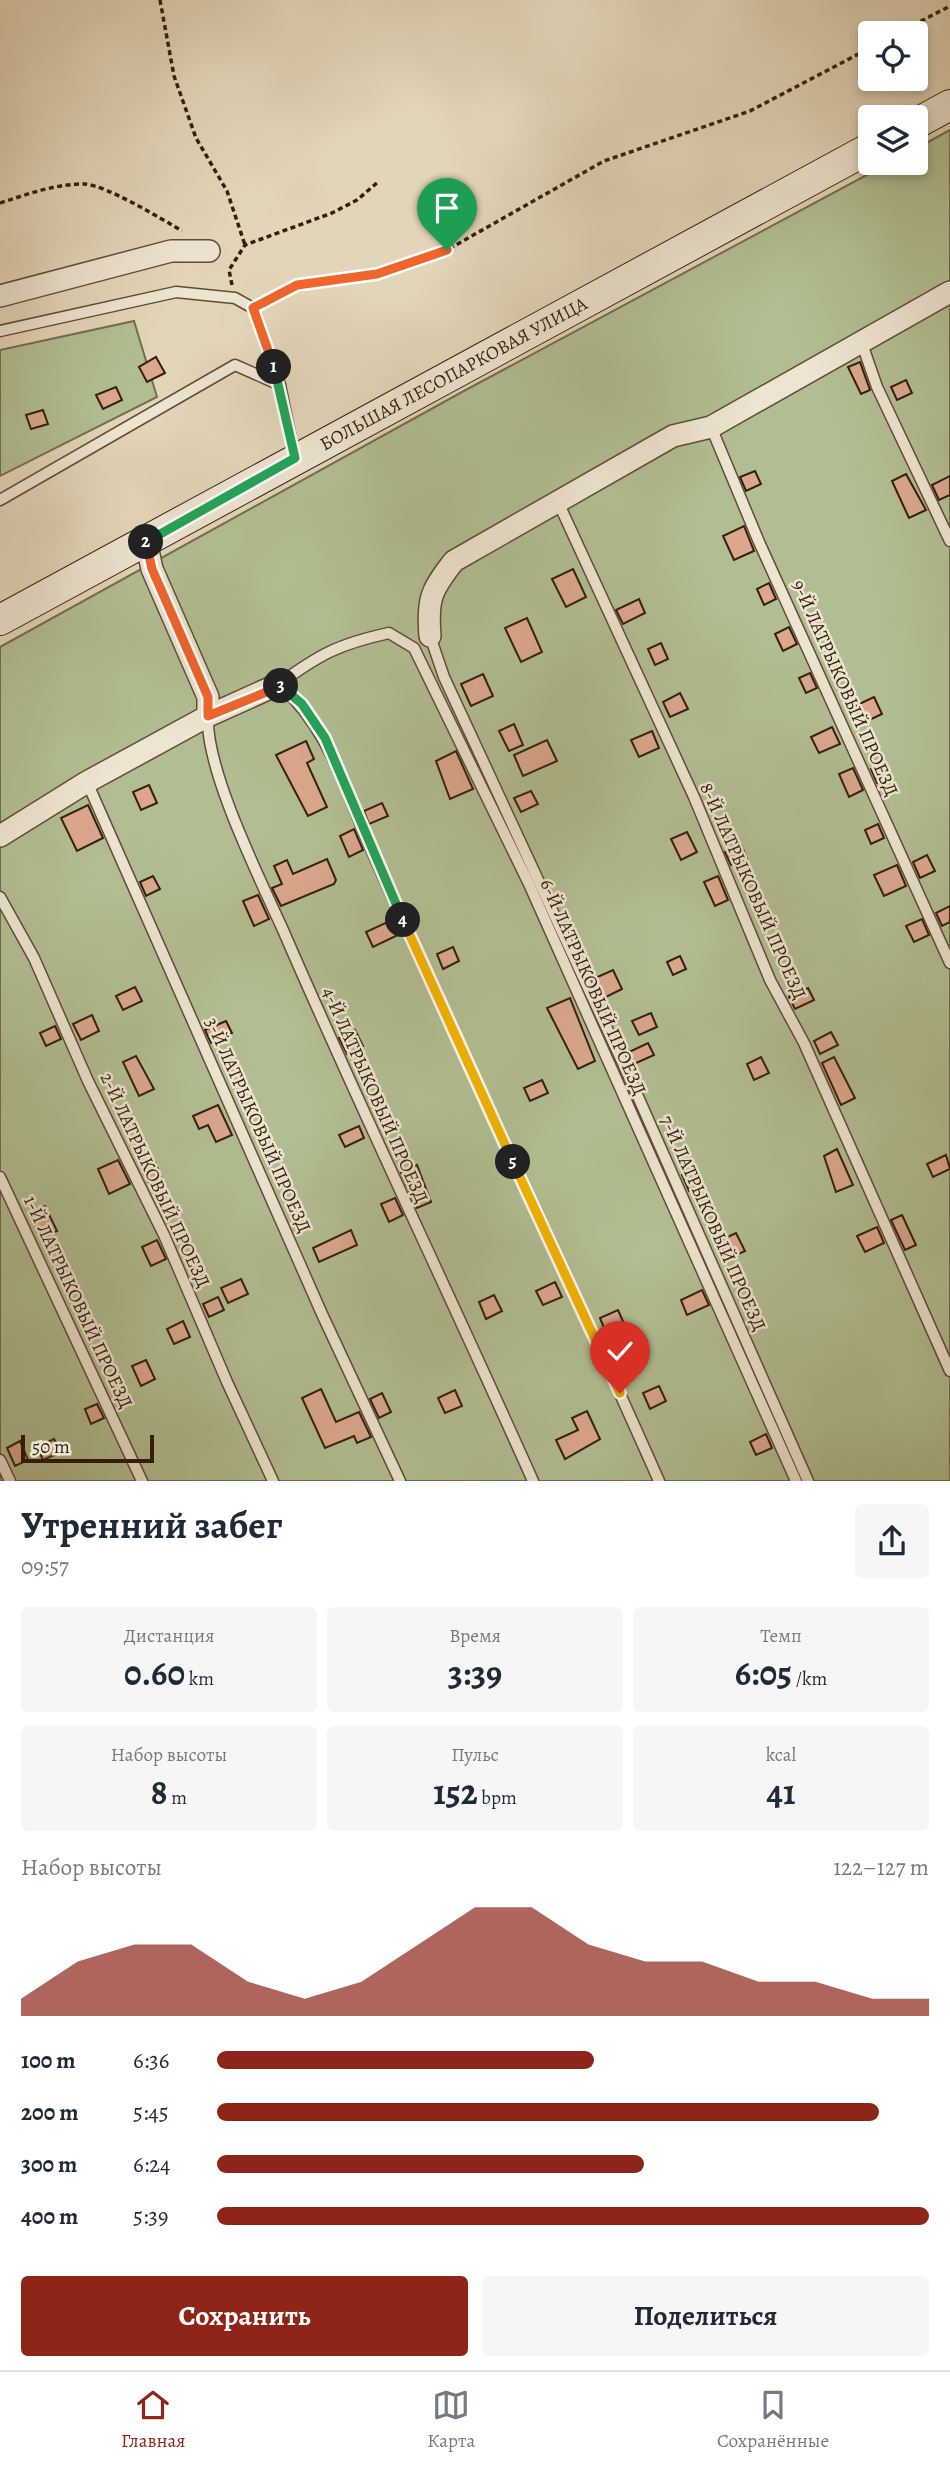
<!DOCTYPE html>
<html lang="ru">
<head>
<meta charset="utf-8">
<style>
	:root { --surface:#fff; --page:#f6f6f7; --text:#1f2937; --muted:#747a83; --line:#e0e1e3; --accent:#8f2418 }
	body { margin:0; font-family:Alegreya,serif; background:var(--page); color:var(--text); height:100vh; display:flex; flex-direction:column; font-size:26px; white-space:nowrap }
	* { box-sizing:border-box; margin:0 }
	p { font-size:23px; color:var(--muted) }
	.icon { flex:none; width:38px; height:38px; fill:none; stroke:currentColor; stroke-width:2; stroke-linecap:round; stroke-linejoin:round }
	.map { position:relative; height:1481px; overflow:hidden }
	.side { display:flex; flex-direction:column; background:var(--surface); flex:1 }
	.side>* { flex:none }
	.fabs { position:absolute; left:858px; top:21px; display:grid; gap:14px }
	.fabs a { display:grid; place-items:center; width:70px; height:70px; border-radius:7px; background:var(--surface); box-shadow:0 4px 10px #0003; font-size:35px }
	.scale { position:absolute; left:21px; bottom:18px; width:133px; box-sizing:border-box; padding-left:7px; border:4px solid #341f0c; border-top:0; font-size:19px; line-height:24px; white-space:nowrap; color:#341f0c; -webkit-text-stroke:5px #ede4d1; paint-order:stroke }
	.pin { position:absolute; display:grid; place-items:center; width:60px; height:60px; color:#fff; margin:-72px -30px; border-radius:50% 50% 50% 0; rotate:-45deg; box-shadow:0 0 7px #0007 }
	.pin .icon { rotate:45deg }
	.km { position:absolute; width:35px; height:35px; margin:-18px; border-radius:50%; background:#222; color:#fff; font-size:19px; line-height:35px; text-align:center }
	.round { display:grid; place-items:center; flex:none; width:74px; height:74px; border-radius:7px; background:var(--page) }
	.headline { display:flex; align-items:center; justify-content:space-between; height:119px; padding:0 21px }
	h1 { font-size:38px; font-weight:700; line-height:52px }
	.stats { display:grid; grid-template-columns:repeat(3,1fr); gap:10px; height:119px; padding:7px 21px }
	.stats div { display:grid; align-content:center; border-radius:7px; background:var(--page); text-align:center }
	.stats b { font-size:35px; font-weight:700 }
	.stats small { font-size:19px; font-weight:400 }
	.stats p { font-size:19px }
	.chart { height:196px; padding:14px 21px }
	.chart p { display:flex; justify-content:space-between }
	.chart svg { width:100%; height:126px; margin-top:7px; fill:var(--accent); opacity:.7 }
	.action { display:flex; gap:14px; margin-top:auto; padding:14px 21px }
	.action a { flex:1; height:80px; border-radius:7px; background:var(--accent); color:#fff; font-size:28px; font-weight:700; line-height:80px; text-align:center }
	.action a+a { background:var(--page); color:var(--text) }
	ul { padding:0 21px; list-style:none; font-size:23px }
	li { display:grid; grid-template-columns:112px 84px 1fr; align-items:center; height:52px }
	li i { height:18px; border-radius:9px; background:var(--accent) }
	.dock { display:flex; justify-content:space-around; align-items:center; height:98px; border-top:2px solid var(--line); background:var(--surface); font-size:19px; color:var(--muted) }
	.dock a { display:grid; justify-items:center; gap:4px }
	.dock .active { color:var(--accent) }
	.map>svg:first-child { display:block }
</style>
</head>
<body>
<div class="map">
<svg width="950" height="1481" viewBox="0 0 950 1481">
	<rect width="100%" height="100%" fill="#e3d5b8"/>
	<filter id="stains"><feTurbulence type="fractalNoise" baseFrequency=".00286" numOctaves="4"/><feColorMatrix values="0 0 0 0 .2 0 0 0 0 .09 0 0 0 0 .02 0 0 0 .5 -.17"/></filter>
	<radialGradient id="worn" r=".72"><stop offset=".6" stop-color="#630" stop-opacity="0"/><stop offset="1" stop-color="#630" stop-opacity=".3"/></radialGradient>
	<g fill="#b1be91" stroke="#726e4e" stroke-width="2">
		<polygon points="950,130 950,1481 0,1481 0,647 462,392 889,163 915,163 915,149"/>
		<polygon points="134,321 157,397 0,476 0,350"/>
	</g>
	<g fill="#dba88d" stroke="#341f0c" stroke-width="2">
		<polygon points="156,357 165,373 147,382 139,367"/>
		<polygon points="860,362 870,390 861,394 848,367"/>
		<polygon points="906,380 912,393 897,400 891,387"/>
		<polygon points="116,387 122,400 103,409 96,395"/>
		<polygon points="43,410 48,424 31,429 26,415"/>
		<polygon points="755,471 761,484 746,491 740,477"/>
		<polygon points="906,474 926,510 909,518 892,481"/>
		<polygon points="950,476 950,495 939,500 932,485"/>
		<polygon points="744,526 754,551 734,560 723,536"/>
		<polygon points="573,569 586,597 566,607 552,579"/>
		<polygon points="769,583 776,599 764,605 757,589"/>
		<polygon points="639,599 645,613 623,624 616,610"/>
		<polygon points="527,618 542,652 521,662 505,628"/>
		<polygon points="789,627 797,644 783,651 775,634"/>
		<polygon points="661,643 668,659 655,665 648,649"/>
		<polygon points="810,673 817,688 806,693 799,678"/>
		<polygon points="483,674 493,696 471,706 461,684"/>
		<polygon points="680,693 688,709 670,717 663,702"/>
		<polygon points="874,697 882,714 863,723 855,706"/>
		<polygon points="514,724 523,745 509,751 499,731"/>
		<polygon points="832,727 840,744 819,753 811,737"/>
		<polygon points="652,731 659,748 639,757 631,740"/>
		<polygon points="547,740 557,761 523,776 514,755"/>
		<polygon points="306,741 314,759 307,763 327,807 308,816 276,755"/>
		<polygon points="456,751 473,789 450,799 436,761"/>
		<polygon points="881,765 887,778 877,783 871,769"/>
		<polygon points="853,768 863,790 849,797 839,774"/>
		<polygon points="149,785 157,803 141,810 133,792"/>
		<polygon points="531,791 538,804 521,812 514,798"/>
		<polygon points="382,803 388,816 369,824 364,811"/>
		<polygon points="88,805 103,838 77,851 61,818"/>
		<polygon points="878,824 884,838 871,844 865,830"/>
		<polygon points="354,829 363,850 349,857 340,836"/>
		<polygon points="687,832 697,852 681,860 671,839"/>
		<polygon points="741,845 747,858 731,865 725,852"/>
		<polygon points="927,855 935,871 920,878 913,862"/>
		<polygon points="327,859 336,880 334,884 281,906 272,888 282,884 274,866 287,860 293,874"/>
		<polygon points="897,865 906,886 884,896 874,875"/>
		<polygon points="153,876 160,889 146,896 140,882"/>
		<polygon points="718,876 728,900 715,906 704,882"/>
		<polygon points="258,895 269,919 254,926 243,901"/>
		<polygon points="950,906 950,922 942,926 936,913"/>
		<polygon points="394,919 400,934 373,947 366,932"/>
		<polygon points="922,919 929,935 914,942 906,926"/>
		<polygon points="453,947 459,961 443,969 437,954"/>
		<polygon points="680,956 686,969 673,975 667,962"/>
		<polygon points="613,970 622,989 602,999 593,979"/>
		<polygon points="135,987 142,1001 123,1010 116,996"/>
		<polygon points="808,988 814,1000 795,1009 789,997"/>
		<polygon points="570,998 595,1061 578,1069 547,1008"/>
		<polygon points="651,1013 657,1027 639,1035 632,1021"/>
		<polygon points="92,1015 99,1031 81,1040 73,1024"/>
		<polygon points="226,1021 232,1033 211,1043 205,1030"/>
		<polygon points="55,1026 61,1039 46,1046 40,1033"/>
		<polygon points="355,1030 363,1046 347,1054 339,1038"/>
		<polygon points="831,1032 838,1045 820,1054 814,1041"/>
		<polygon points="648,1043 654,1055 634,1064 629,1052"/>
		<polygon points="136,1056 154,1089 139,1096 123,1062"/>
		<polygon points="761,1057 769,1073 754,1080 747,1064"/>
		<polygon points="834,1057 855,1098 841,1105 822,1063"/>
		<polygon points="542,1080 548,1093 530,1101 524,1088"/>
		<polygon points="218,1105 232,1135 216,1142 208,1125 199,1129 193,1116"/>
		<polygon points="359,1126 364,1138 345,1147 339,1135"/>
		<polygon points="837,1149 853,1185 836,1192 824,1156"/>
		<polygon points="946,1155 950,1169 933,1177 927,1164"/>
		<polygon points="118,1160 130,1184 109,1194 98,1169"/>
		<polygon points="154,1160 162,1179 150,1185 141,1166"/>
		<polygon points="417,1165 431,1202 417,1208 401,1173"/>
		<polygon points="696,1169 703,1184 689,1191 682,1175"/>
		<polygon points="395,1198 403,1215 389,1222 381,1204"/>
		<polygon points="45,1206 57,1231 42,1238 31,1213"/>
		<polygon points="902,1215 916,1245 905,1250 891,1220"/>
		<polygon points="877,1227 884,1243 865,1252 857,1236"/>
		<polygon points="351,1230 357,1245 319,1262 313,1248"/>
		<polygon points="736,1233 745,1251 728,1259 719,1241"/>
		<polygon points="157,1240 166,1259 151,1266 142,1247"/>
		<polygon points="241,1279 248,1294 228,1303 221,1288"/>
		<polygon points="555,1282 562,1297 543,1305 536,1291"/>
		<polygon points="702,1290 709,1305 687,1315 681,1300"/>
		<polygon points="494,1295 502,1311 486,1319 479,1302"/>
		<polygon points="218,1297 224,1310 209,1317 203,1304"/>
		<polygon points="618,1310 625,1326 607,1335 600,1318"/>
		<polygon points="183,1321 190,1337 174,1344 167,1329"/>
		<polygon points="146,1360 155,1379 141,1386 132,1366"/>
		<polygon points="659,1386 666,1401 650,1409 643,1393"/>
		<polygon points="321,1389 336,1422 359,1412 371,1437 357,1443 354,1436 325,1448 302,1398"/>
		<polygon points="455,1390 462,1406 445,1413 438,1398"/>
		<polygon points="382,1393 391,1412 379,1418 370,1399"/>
		<polygon points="97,1404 104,1418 91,1424 85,1409"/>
		<polygon points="587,1411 600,1439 565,1459 556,1440 578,1430 572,1418"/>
		<polygon points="766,1434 772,1448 756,1455 750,1442"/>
		<polygon points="54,1439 61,1452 43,1460 37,1447"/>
		<polygon points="20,1441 28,1460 15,1466 7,1448"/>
	</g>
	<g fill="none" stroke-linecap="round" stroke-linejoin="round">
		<g stroke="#604c37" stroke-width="13">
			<g id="lane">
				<polyline points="0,331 176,292 235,298 253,308 280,385 295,458"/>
				<polyline points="861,341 877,387 950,541"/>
				<polyline points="711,427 759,542 950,963"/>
				<polyline points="0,500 235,365 280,385"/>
				<polyline points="558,502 694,797 770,980 804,1043 950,1371"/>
				<polyline points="430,636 444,677 628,1074 808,1481"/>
				<path d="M208,716C205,769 260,879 283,930C363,1115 451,1297 533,1481"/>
				<polyline points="87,782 322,1314 400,1481"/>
				<polyline points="0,897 34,958 88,1081 164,1235 227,1382 273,1481"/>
				<polyline points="0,1177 142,1481"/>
				<polyline points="0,1460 10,1481"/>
				<path d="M659,1481C579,1300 494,1121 412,941C398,909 383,877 369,844C344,786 328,727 279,684C320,654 339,644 389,633L414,648L529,884L796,1481"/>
			</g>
		</g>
		<g stroke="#604c37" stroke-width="24">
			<g id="street">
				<polyline points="0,296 171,251 209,251"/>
				<polyline points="146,541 152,569 208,697 208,716"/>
				<path d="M430,636C427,599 431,590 454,561L673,436L711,427L950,292"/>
				<polyline points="0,836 87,782 208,716 279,684"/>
			</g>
		</g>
		<g stroke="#341f0c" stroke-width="32">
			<g id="secondary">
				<polyline points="915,124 950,105"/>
				<path id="s1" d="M0,620L870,148"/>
			</g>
		</g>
		<g stroke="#341f0c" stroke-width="3.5" stroke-dasharray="5 3.5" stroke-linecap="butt">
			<polyline points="160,0 174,76 196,138 227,191 245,245"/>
			<polyline points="898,33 950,6"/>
			<path d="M0,203C28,194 55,184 84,184C106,185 162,219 182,231"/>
			<polyline points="232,285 229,270 245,245 332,213 357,200 378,182"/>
			<polyline points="264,303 297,284 377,274 447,250 604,161 750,111 870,48"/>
		</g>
		<use href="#lane" stroke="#ede4d1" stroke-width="10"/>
		<use href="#street" stroke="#ede4d1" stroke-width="21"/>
		<use href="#secondary" stroke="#ede4d1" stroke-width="30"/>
	</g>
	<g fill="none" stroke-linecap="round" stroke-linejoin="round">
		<g stroke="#fff" stroke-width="14">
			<polyline id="split-1" points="274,367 253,308 297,285 377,274 447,250"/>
		</g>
		<g stroke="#fff" stroke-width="14">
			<polyline id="split-2" points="146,542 295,458 274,367"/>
		</g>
		<g stroke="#fff" stroke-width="14">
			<polyline id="split-3" points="146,542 152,569 208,697 208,716 281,686"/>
		</g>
		<g stroke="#fff" stroke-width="14">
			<polyline id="split-4" points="281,686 302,704 325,738 403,920"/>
		</g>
		<g stroke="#fff" stroke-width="14">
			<polyline id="split-5" points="403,920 513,1162"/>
		</g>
		<g stroke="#fff" stroke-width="14">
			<polyline id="split-6" points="513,1162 620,1393"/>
		</g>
		<use href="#split-1" stroke="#f0652b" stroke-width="9"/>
		<use href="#split-2" stroke="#22a559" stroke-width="9"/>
		<use href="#split-3" stroke="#f0652b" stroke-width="9"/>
		<use href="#split-4" stroke="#22a559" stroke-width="9"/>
		<use href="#split-5" stroke="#f5b400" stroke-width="9"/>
		<use href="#split-6" stroke="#f5b400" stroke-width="9"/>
	</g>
	<g text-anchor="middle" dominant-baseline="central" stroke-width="5" stroke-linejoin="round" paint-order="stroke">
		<g font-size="19" fill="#341f0c" stroke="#ede4d1">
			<text stroke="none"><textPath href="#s1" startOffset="516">БОЛЬШАЯ ЛЕСОПАРКОВАЯ УЛИЦА</textPath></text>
			<text transform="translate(845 688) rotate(66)">9-Й ЛАТРЫКОВЫЙ ПРОЕЗД</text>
			<text transform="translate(753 891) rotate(66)">8-Й ЛАТРЫКОВЫЙ ПРОЕЗД</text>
			<text transform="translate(593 987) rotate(66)">6-Й ЛАТРЫКОВЫЙ ПРОЕЗД</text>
			<text transform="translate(375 1095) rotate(66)">4-Й ЛАТРЫКОВЫЙ ПРОЕЗД</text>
			<text transform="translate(258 1125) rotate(66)">3-Й ЛАТРЫКОВЫЙ ПРОЕЗД</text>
			<text transform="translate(155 1180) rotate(65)">2-Й ЛАТРЫКОВЫЙ ПРОЕЗД</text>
			<text transform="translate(713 1223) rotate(66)">7-Й ЛАТРЫКОВЫЙ ПРОЕЗД</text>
			<text transform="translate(78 1302) rotate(65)">1-Й ЛАТРЫКОВЫЙ ПРОЕЗД</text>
		</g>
	</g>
	<rect width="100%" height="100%" filter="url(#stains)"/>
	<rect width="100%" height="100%" fill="url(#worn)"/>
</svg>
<div class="fabs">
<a><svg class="icon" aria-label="locate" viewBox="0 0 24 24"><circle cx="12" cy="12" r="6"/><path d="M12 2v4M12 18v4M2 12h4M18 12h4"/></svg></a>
<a><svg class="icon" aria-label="layers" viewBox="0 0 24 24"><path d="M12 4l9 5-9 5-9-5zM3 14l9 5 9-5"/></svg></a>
</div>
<div class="scale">50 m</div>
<div class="pin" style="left:447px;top:250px;background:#1e9e55"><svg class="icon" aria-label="arrive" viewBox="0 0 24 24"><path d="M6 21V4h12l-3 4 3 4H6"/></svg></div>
<div class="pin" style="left:620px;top:1393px;background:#d93025"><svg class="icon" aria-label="check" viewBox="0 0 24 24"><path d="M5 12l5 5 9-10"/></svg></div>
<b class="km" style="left:274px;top:367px">1</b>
<b class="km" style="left:146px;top:542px">2</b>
<b class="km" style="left:281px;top:686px">3</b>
<b class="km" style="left:403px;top:920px">4</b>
<b class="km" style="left:513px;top:1162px">5</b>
</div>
<section class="side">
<div class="headline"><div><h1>Утренний забег</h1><p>09:57</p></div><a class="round"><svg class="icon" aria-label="share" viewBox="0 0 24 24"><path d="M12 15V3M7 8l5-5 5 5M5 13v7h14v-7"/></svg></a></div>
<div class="stats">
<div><p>Дистанция</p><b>0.60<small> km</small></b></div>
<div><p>Время</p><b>3:39</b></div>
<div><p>Темп</p><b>6:05<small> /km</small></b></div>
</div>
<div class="stats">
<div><p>Набор высоты</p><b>8<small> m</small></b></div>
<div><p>Пульс</p><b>152<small> bpm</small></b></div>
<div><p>kcal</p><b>41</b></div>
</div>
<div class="chart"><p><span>Набор высоты</span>122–127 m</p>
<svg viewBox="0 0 160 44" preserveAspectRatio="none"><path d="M0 44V38L10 25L20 19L30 19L40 32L50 38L60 32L70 19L80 6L90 6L100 19L110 25L120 25L130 32L140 32L150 38L160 38V44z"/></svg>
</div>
<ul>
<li><b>100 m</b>6:36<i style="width:53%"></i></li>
<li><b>200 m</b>5:45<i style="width:93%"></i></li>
<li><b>300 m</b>6:24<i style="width:60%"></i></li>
<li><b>400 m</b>5:39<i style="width:100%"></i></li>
</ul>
<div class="action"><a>Сохранить</a><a>Поделиться</a></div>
</section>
<nav class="dock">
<a class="active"><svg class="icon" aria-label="home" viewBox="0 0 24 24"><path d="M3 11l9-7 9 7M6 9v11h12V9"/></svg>Главная</a>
<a><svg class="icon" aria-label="map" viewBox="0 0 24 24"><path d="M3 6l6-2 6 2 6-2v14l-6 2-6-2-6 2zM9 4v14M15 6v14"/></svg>Карта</a>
<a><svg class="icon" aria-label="saved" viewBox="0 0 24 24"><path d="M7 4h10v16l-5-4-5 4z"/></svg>Сохранённые</a>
</nav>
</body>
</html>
